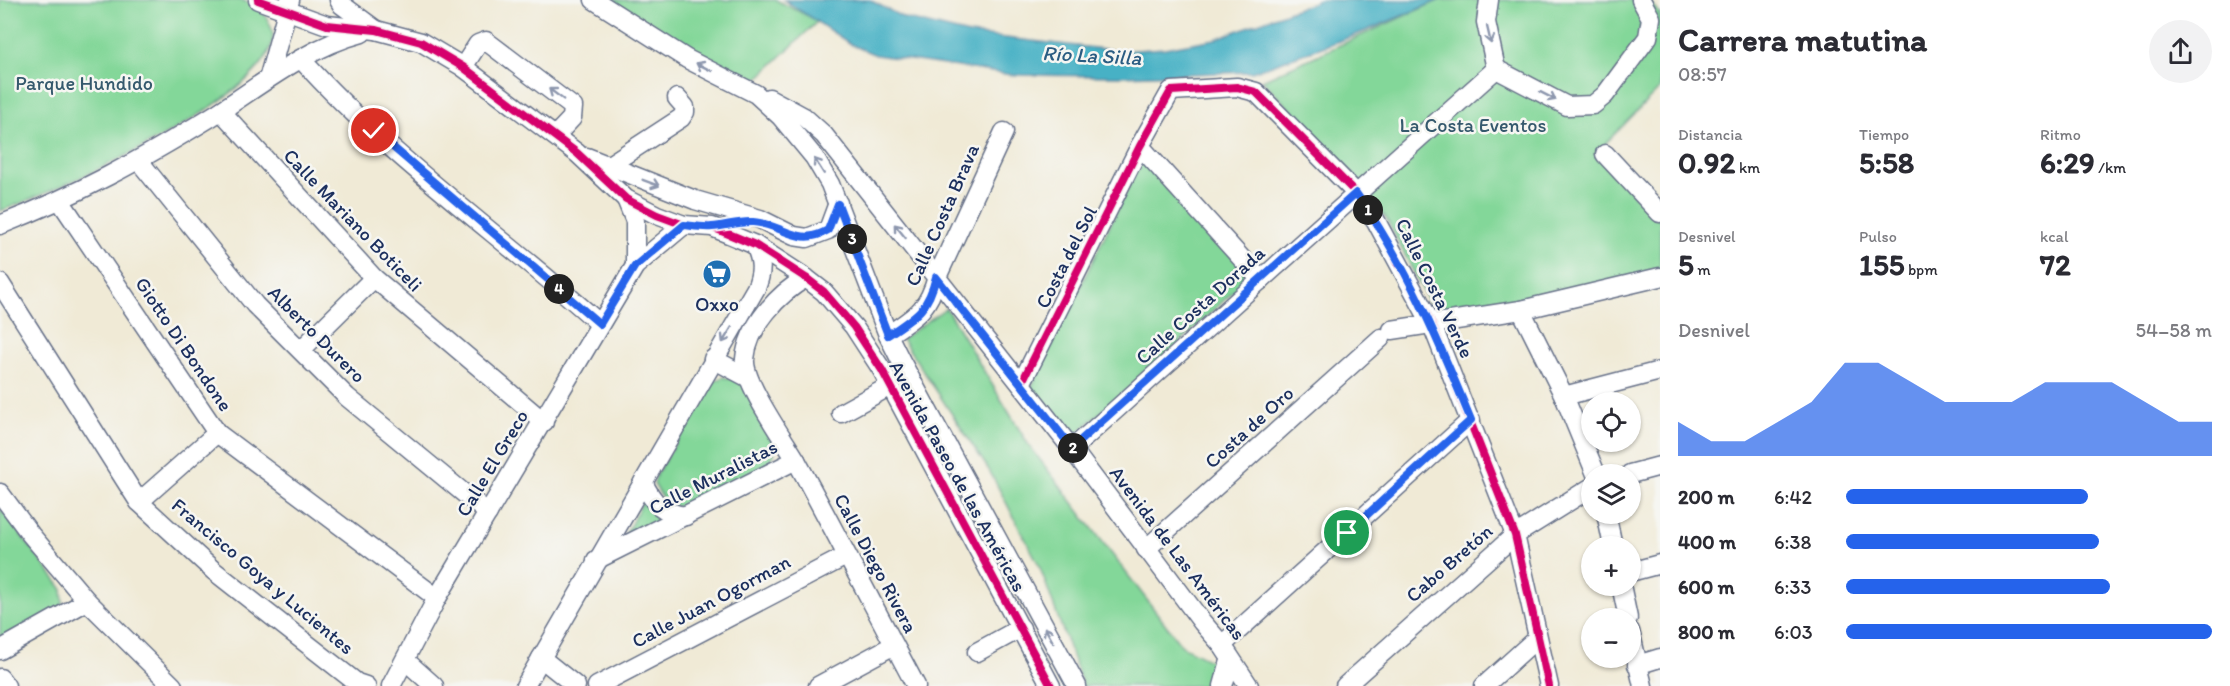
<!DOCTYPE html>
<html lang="es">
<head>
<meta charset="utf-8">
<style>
	:root { --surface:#fff; --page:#f2f2f3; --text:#2b2b33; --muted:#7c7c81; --accent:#2563eb }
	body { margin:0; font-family:Itim,sans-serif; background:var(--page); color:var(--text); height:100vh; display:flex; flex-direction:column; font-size:22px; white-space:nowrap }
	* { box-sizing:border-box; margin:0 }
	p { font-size:20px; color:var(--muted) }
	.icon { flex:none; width:33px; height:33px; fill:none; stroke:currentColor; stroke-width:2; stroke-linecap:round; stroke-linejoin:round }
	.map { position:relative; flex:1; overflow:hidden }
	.side { display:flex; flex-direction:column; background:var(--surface); width:570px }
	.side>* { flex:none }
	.fabs { position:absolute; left:1581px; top:392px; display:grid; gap:12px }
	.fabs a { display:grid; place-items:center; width:60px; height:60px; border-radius:50%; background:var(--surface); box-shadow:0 2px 4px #0004; font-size:30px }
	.pin { position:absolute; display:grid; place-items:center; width:51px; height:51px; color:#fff; margin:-26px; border:3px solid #fff; border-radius:50%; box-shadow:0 2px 6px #0007 }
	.km { position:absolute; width:30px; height:30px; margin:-15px; border-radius:50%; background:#222; color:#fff; font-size:16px; line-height:30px; text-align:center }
	.round { display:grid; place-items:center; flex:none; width:63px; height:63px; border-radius:32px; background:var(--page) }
	.headline { display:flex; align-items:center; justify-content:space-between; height:102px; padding:0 18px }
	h1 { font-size:33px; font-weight:700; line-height:45px }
	.metrics { display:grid; grid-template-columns:repeat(3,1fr); gap:9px; height:102px; padding:6px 18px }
	.metrics div { display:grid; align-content:center }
	.metrics b { font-size:30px; font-weight:700 }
	.metrics small { font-size:16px; font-weight:400 }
	.metrics p { font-size:16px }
	.chart { height:168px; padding:12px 18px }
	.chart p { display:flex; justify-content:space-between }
	.chart svg { width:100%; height:108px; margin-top:6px; fill:var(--accent); opacity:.7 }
	ul { padding:0 18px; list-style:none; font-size:20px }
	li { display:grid; grid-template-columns:96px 72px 1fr; align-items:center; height:45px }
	li i { height:15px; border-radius:8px; background:var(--accent) }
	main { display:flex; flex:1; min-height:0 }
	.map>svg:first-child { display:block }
</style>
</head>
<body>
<main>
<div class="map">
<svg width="1660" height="686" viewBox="0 0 1660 686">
	<rect width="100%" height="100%" fill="#f6f6f2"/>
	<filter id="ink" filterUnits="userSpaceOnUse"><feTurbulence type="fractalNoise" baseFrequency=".0167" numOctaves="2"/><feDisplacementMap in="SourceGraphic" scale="12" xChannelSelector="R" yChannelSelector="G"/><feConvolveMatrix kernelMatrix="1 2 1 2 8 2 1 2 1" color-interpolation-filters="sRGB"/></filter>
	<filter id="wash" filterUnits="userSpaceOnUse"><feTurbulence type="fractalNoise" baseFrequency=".008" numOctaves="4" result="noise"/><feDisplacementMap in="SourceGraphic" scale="24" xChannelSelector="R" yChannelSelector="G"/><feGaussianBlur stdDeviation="1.35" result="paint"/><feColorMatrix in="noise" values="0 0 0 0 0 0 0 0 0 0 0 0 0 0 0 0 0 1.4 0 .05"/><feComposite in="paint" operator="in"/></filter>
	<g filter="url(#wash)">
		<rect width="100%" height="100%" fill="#f0ead6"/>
		<g fill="#83d799" stroke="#4f837c" stroke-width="1.5">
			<path d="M0,0H241C257,5 267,13 272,30C289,92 49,194 0,211Z"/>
			<polygon points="608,0 776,0 818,21 754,82 702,60"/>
			<polygon points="1440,0 1648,0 1660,14 1660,88 1595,154 1660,220 1660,271 1523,302 1435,314 1386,218 1355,177 1262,80"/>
			<polygon points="1141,161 1251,275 1159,362 1070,439 1029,392"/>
			<polygon points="946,308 1028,444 1182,646 1220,665 1212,686 1083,686 1039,565 989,470 902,339"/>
			<polygon points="723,377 741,381 776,442 774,455 768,464 683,508 666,504 654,484 656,475 713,382"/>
			<polygon points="642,502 663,522 620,546"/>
			<polygon points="0,508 62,588 63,603 54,617 0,648"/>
		</g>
		<polygon fill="#46b1c5" stroke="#307092" stroke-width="1.5" points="784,0 870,0 904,18 969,34 1122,51 1165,48 1215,39 1320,0 1440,0 1353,36 1252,72 1120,76 1012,75 876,55 852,45"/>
	</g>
	<g filter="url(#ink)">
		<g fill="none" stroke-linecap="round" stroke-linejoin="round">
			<g stroke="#667088" stroke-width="21">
				<g id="minor">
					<polyline points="258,0 327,25 376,30 421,42 463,67 577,153 626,199 657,215 684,225 712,227 755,245 806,278 824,292 854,327 882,370 1051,686"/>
					<polyline points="339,0 342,5 376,30"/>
					<polyline points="594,0 687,59 756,94 781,117 814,157 830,184 888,335 901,361 1077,686"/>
					<polyline points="1489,0 1486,22 1496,69"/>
					<path d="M301,59C390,158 501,235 600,324"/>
					<polyline points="463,67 478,44 486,41 573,107 572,118 555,136"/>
					<polyline points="1496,69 1567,106 1593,105 1605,95 1648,37 1651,18 1641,0"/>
					<polyline points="269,76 290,0"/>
					<polyline points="769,98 804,117 824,135 1072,449 1202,622 1222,645 1249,686"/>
					<polyline points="221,111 374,278 544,422"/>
					<polyline points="1140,146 1261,280"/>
					<polyline points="1605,154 1660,213"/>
					<polyline points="587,157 695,200 760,219 794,236 807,238 828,230 838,203"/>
					<polyline points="139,161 255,305 347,397 488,513"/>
					<polyline points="609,165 681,118 685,112 685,107 677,98"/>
					<polyline points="626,199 635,221 635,266"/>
					<polyline points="61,202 217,433 437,598"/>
					<path d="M0,225C77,195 141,160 211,117C260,86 305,48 362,33"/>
					<path d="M806,278C779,293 748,326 745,359C743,382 783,438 796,460C837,535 876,611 916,686"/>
					<polyline points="0,283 139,502 214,571 357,683 366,686"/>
					<polyline points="1521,310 1564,396 1596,474"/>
					<polyline points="1392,330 1521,310 1660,277"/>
					<path d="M888,335C916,316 928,310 937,277L1004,132"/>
					<polyline points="301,350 374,278"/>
					<polyline points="713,359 747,377"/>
					<polyline points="1021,384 1140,146 1171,91 1237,87 1256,92 1356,193 1376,221 1432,325 1515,535 1549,686"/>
					<polyline points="1564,396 1660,371"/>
					<polyline points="841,413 890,386"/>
					<polyline points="1072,449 1496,69"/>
					<polyline points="1630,474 1660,466"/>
					<path d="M643,482C653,503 662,513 686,516"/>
					<polyline points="0,493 31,535 87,601 173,686"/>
					<polyline points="139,502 217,433"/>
					<polyline points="1606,513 1613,546"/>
					<polyline points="1146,549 1381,338"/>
					<polyline points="596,560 796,460"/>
					<polyline points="1630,572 1660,564"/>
					<polyline points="1621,585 1628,618"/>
					<polyline points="1630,631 1643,686"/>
					<polyline points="1222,645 1471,420"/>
					<polyline points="0,650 87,601"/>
					<polyline points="977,652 1021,628"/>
					<polyline points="541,658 576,686"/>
					<polyline points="406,661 434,686"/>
					<polyline points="1637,665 1660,658"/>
					<polyline points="0,678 6,686"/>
					<polyline points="391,686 437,598 635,266 684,225"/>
					<path d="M525,686L756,288C763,271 762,261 755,245"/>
					<polyline points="597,686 846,556"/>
					<polyline points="818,686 894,645"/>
					<polyline points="1223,686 1230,661"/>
					<polyline points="1345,686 1515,535 1592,487"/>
					<polyline points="1484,686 1537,638"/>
				</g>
			</g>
			<use href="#minor" stroke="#fff" stroke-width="18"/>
			<g stroke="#f6f6f2" stroke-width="11">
				<g id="cycleway">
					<polyline points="258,0 327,25 376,30 421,42 463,67 577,153 626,199 657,215 684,225 712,227 755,245 806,278 824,292 854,327 882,370 1051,686"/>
					<polyline points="1021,384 1140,146 1171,91 1237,87 1256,92 1356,193 1376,221 1432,325 1515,535 1549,686"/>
				</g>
			</g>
			<use href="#cycleway" stroke="#d6006c" stroke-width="8"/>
		</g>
		<defs><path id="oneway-shaft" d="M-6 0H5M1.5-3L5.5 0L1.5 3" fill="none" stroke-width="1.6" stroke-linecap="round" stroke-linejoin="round" transform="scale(1.5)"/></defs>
		<g stroke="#8d97ae">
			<use href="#oneway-shaft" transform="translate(1489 35) rotate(77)"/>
			<use href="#oneway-shaft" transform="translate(704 67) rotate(-153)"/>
			<use href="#oneway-shaft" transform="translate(556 94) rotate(-143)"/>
			<use href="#oneway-shaft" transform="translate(1548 96) rotate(27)"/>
			<use href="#oneway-shaft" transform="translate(819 166) rotate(-122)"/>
			<use href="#oneway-shaft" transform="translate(651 183) rotate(21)"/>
			<use href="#oneway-shaft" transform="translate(900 231) rotate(-129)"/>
			<use href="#oneway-shaft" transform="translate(727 335) rotate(121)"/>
			<use href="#oneway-shaft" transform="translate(1049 635) rotate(-119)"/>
		</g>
	</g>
	<g fill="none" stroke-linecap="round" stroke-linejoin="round" filter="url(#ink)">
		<g stroke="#fff" stroke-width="12">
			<path id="route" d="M374,131L600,324L635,266L684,225C693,226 703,228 712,227C726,226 739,221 753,222C783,224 798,248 828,230L838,204L888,335C916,316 928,310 936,277L1072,448L1356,193C1406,263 1439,342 1471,420L1347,533"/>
		</g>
		<use href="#route" stroke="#2563eb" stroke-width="8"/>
	</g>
	<defs>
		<g id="supermarket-disc" transform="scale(1.5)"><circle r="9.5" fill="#1f6fb2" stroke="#f6f6f2"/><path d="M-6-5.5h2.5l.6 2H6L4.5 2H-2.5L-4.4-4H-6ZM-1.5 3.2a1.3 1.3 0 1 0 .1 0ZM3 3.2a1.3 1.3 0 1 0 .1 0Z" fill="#fff"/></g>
	</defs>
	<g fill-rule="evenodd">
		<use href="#supermarket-disc" x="717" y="274"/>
	</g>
	<g text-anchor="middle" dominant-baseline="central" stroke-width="5" stroke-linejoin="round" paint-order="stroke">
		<g font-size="20" fill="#35596d" stroke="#f6f6f2">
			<text x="84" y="83">Parque Hundido</text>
			<text x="1473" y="125">La Costa Eventos</text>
		</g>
		<g font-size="20" fill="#1b2f5e" stroke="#f6f6f2">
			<text transform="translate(942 215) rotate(-66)">Calle Costa Brava</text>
			<text transform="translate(353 220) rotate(46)">Calle Mariano Boticeli</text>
			<text transform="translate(1066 257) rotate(-63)">Costa del Sol</text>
			<text transform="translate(1435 288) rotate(64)">Calle Costa Verde</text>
			<text transform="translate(1200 305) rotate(-42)">Calle Costa Dorada</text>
			<text transform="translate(317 334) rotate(45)">Alberto Durero</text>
			<text transform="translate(184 344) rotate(56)">Giotto Di Bondone</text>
			<text transform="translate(1249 427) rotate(-42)">Costa de Oro</text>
			<text transform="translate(492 463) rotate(-59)">Calle El Greco</text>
			<text transform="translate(958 476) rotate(61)">Avenida Paseo de las Américas</text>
			<text transform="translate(713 477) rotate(-27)">Calle Muralistas</text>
			<text transform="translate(1178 553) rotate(53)">Avenida de Las Américas</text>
			<text transform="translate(876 563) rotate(62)">Calle Diego Rivera</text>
			<text transform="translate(1449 563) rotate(-41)">Cabo Bretón</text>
			<text transform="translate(263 576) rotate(40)">Francisco Goya y Lucientes</text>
			<text transform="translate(711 601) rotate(-28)">Calle Juan Ogorman</text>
		</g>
		<g font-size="20" fill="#1b2f5e" stroke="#f6f6f2">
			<text x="717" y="304">Oxxo</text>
		</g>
		<g font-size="21" font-style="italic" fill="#2a5c82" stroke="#f6f6f2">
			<text transform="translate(1092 55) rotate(3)">Río La Silla</text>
		</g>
	</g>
</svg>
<div class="fabs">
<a><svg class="icon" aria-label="locate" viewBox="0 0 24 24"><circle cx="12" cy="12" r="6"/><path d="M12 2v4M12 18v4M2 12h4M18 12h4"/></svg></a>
<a><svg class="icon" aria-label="layers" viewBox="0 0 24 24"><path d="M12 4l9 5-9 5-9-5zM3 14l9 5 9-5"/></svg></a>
<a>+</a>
<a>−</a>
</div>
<div class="pin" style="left:1347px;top:533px;background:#1e9e55"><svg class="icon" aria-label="arrive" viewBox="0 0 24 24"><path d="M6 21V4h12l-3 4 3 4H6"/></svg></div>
<div class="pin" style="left:374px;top:131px;background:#d93025"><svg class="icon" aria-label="check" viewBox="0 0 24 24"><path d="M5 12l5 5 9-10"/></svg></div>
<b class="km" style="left:1368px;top:210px">1</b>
<b class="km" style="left:1073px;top:448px">2</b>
<b class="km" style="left:852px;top:239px">3</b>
<b class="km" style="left:559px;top:289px">4</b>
</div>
<section class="side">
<div class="headline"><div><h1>Carrera matutina</h1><p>08:57</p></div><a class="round"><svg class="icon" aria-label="share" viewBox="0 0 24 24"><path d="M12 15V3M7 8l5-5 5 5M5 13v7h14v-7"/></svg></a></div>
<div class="metrics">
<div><p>Distancia</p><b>0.92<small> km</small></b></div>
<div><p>Tiempo</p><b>5:58</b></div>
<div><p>Ritmo</p><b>6:29<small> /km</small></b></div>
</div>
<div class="metrics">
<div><p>Desnivel</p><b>5<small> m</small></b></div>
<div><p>Pulso</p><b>155<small> bpm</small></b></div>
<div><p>kcal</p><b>72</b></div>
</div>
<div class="chart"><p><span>Desnivel</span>54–58 m</p>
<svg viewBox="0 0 160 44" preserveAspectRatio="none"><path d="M0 44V30L10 38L20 38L30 30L40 22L50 6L60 6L70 14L80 22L90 22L100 22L110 14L120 14L130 14L140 22L150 30L160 30V44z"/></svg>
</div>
<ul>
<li><b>200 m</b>6:42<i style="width:66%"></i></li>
<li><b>400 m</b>6:38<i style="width:69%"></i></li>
<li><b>600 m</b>6:33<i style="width:72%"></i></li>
<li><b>800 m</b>6:03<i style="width:100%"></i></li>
</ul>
</section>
</main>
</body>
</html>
